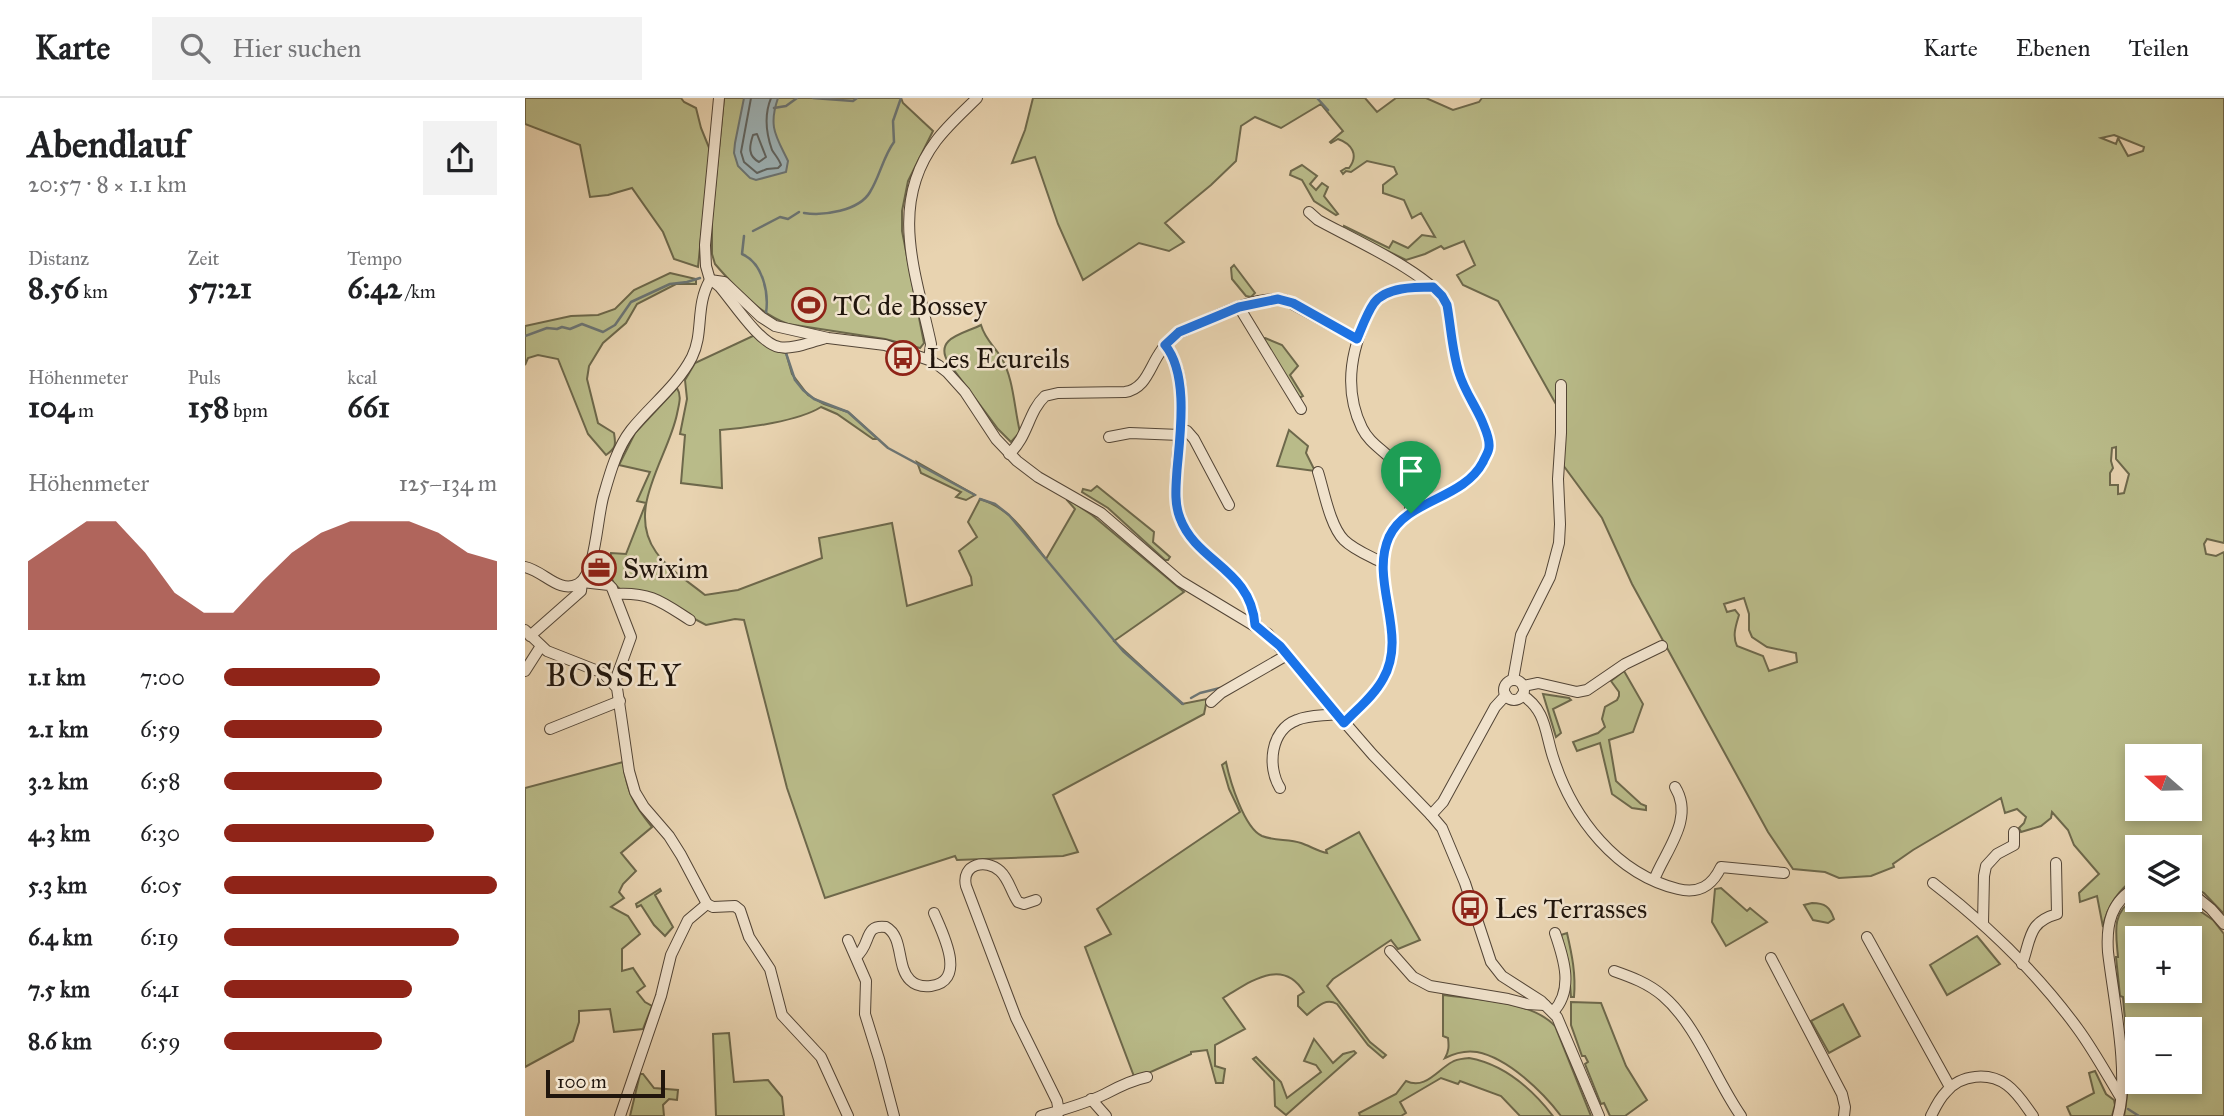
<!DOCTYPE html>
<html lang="de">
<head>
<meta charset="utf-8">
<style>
	:root { --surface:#fff; --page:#f2f2f2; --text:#202124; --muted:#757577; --line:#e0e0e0; --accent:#8f2418 }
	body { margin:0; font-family:"IM FELL Great Primer",serif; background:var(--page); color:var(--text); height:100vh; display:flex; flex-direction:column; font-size:26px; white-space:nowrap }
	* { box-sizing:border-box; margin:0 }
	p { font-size:23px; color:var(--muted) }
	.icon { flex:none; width:38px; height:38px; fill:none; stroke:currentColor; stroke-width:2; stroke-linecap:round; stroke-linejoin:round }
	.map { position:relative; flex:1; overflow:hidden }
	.sheet { display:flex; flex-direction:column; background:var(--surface); width:525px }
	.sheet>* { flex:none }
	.needle { width:46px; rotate:290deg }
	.buttons { position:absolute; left:1600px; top:646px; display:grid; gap:14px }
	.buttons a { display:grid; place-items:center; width:77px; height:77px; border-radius:0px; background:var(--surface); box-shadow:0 4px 10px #0003; font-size:35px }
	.scale { position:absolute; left:21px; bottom:18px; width:119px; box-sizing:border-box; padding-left:7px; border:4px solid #21160d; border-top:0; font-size:19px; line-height:24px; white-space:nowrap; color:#21160d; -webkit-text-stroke:5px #f0e2cc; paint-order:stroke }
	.pin { position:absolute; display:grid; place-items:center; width:60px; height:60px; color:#fff; margin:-72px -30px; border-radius:50% 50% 50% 0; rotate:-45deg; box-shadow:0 0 7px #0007 }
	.pin .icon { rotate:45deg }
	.round { display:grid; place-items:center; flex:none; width:74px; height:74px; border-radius:0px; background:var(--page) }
	.summary { display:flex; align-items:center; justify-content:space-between; height:119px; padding:0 28px }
	h1 { font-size:38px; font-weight:800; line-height:52px }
	.stats { display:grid; grid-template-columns:repeat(3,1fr); gap:10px; height:119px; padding:7px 28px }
	.stats div { display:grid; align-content:center }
	.stats b { font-size:30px; font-weight:800 }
	.stats small { font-size:19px; font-weight:400 }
	.stats p { font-size:19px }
	.chart { height:196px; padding:14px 28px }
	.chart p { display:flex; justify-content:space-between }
	.chart svg { width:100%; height:126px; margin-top:7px; fill:var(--accent); opacity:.7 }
	ul { padding:0 28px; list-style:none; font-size:23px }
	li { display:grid; grid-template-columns:112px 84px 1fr; align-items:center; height:52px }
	li i { height:18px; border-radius:9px; background:var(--accent) }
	header { display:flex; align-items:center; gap:42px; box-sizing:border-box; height:98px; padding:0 35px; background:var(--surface); border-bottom:2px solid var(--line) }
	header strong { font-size:33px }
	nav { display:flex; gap:38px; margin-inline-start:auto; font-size:24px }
	.search { width:490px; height:63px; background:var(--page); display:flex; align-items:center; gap:18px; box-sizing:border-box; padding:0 24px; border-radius:0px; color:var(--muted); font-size:26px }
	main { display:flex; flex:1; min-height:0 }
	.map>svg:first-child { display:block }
</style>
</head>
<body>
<header>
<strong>Karte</strong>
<div class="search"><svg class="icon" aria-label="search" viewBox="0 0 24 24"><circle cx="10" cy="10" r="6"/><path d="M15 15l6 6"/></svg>Hier suchen</div>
<nav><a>Karte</a><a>Ebenen</a><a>Teilen</a></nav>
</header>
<main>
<section class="sheet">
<div class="summary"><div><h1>Abendlauf</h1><p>20:57 · 8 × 1.1 km</p></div><a class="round"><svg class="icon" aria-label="share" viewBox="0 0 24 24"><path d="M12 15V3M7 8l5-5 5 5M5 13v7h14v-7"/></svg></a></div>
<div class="stats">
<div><p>Distanz</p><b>8.56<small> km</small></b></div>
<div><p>Zeit</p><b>57:21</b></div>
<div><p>Tempo</p><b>6:42<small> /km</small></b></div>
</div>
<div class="stats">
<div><p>Höhenmeter</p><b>104<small> m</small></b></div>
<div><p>Puls</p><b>158<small> bpm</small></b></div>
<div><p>kcal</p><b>661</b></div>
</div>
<div class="chart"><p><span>Höhenmeter</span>125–134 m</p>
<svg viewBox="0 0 160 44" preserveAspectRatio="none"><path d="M0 44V20L10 13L20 6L30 6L40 17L50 31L60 38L70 38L80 27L90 17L100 10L110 6L120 6L130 6L140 10L150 17L160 20V44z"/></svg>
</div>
<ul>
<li><b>1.1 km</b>7:00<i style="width:57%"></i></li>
<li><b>2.1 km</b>6:59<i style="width:58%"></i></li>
<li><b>3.2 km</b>6:58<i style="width:58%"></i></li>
<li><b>4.3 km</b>6:30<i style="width:77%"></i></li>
<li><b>5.3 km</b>6:05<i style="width:100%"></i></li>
<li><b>6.4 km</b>6:19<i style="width:86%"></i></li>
<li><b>7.5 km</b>6:41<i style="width:69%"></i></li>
<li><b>8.6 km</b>6:59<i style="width:58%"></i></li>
</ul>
</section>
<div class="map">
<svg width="1699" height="1018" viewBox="0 0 1699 1018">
	<rect width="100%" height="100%" fill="#e8d3b0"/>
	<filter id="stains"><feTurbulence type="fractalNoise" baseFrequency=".00286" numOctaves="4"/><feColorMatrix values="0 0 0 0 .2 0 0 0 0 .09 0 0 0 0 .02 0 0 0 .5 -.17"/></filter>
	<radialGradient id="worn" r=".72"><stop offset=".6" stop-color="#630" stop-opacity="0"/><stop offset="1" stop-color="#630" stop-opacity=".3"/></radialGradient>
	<g fill="#b9bb89" stroke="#6d684b" stroke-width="2" fill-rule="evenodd">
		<polygon points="0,0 156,0 159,4 171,10 176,30 185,52 173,169 149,161 138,134 107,90 83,97 65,99 55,47 0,26"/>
		<path d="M199,0H376L378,5L408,33L383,83L377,113V133L399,245L395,250L360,241L263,226C234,216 210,189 190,166L187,156V120Z"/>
		<path d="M508,0H840L852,14L871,0H901L928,12L954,4L957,0H1699V445L1682,441L1679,446L1681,456L1691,458L1699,454V816L1679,795L1664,787V749H1612V778C1594,792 1582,807 1578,829L1572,798L1555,804L1554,795L1574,776L1549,747L1543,732L1527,714L1526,720L1516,728L1496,734L1494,730L1499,725L1501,719L1492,711L1480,715L1476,700L1388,752L1368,766L1369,769L1346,778L1314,780L1300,774L1268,771L1243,734L1107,486L1077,420L1038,367L1032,308L973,203L938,187L932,177L950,167L939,143L919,151L916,148L900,156L881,162L818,131L819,128L864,150L868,143L883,150L897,137L910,139L896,115L887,120L879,102L858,95V87L872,76L869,69L842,63L826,74L821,73L818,76L816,73L821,70H824C834,57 827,46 813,41L806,45L805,44L818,33L796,6L756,30L730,19L716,28L711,63L686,87L640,125L659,144L644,153L614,145L558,182L533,126L510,59L487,65L500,32ZM1589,37L1619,49L1618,53L1603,58L1593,40L1591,46L1576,40ZM1591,349V361L1604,376L1599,395L1593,396V387H1585V375L1588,370L1586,363L1587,350ZM1219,500L1224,516V532L1227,539L1242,549L1271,555L1272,564L1244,573L1238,558L1212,548C1207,538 1211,527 1214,517L1210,512L1202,514L1199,506ZM1612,658H1664V710H1612Z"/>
		<polygon points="777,67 792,78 785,86 791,92 797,85 803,89 799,98 813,116 811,117 789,103 777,82 765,77 766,73"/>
		<polygon points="709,167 730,195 726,199 721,198 707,181 706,170"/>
		<path d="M145,175L171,181V186H151L112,206L101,225L78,245L64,268L62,281L73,325L89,335C91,347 91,350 81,357L63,336L33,261L13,257L3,260L0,267V228L46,218L73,217L90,211L109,192Z"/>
		<path d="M456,227C460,241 469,248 476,259C489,281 489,310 495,334L486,344L473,331L423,264C409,240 438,236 456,227Z"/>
		<path d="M230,237C240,247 247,253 261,255L267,276L283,297L299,306L323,314L353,341H348L312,316L296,309C274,323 222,330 195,332L197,390L156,385L160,337L155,336L162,301L160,282L170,265Z"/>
		<polygon points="740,240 757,247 773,268 765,277 778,298 774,300 738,241"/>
		<path d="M152,290C157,298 154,306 152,316C143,360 100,411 131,454C143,471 164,484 180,497L213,492L297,460L294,440L367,425L382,508L447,487L446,479L434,453L452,439L443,424L455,401C487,411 501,436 521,461L550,411L542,402L543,401L567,417L659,494L589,543L657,606L682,601L679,616L528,697L553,754L538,758L432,762L430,758L300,800L262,690L219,522L210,521L181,527L164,518L95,491C83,483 84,469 86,455L101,456L121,405L112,403L125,374L94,367L110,335Z"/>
		<polygon points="764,332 783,348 781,355 790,373 752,368"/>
		<polygon points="392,364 450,397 441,402 431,399 436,394 396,375"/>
		<polygon points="572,388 629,434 628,444 645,459 643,462 640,462 583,410 557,394 558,391 566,393"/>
		<polygon points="1099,573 1118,606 1108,634 1084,642 1091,683 1116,706 1121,708 1121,712 1107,710 1087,696 1075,645 1052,653 1048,644 1073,635 1080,629 1077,621 1080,609 1092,602 1094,598 1094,594 1086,583"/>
		<polygon points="1018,596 1044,600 1046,602 1028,611 1036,635 1031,639"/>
		<path d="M98,664C102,694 108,706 127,729L96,755L111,773L98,786L94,794L99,800L86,809L103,818L115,836L97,851V873L108,870L120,888L112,894L120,904L127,908L118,931L89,934L85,911L54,913V924L48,943L0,969V690Z"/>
		<path d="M701,664C705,683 719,730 737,738C749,743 764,741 776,745C785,748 792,753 802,755L801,752L834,734L895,842L873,851L866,842L808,881L802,888L845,944L861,957L858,960L843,947L812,906C800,899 791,910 782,917L773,908V898L779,894C757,858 724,885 698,900L720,931L690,947V968L700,971L698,985H691L682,952L666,954V956L610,981L560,849L586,836L572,811L715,714L704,691L697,667Z"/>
		<polygon points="1196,790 1222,813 1225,810 1242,824 1201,848 1187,824 1190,791"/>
		<polygon points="135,791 136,793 130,797 148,829 140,838 129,827 116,807 112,809 111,806"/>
		<path d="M1609,801L1659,802L1688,822L1699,836V1018H1599C1607,979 1601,938 1598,899L1595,898L1591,859H1593C1591,835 1586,815 1609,801ZM1664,840V892H1612V840ZM1612,931H1664V984H1612Z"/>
		<path d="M1287,805C1300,805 1305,809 1309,821L1303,825L1288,822L1279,807Z"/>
		<path d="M1042,835C1047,857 1051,876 1049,899H1046L1043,863L1036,837Z"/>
		<polygon points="1452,838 1475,866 1422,897 1405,867"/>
		<path d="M918,897C951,901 1007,903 1030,928L1066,1018H1036C1018,994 983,960 952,954C940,952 930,955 920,960C924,953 924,948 923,940L918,938Z"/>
		<polygon points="1046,904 1076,905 1101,968 1122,1002 1100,1018 1085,1018 1079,1005 1076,1006 1060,966 1063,964 1060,958 1057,958 1046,927"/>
		<polygon points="1318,906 1335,938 1304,955 1286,923"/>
		<polygon points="204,935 209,984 243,982 257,999 259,1018 191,1018 188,936"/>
		<polygon points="789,941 808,965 818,956 829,953 831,955 761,1017 750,1008 749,983 728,961 731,959 756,984 762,1000 796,974 791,967 779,963"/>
		<path d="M944,960C978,966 1007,991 1028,1018H995L976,998L935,983L933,986L916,980L875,1004L881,1015L876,1018H835L834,1015L871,996L881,983C900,992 911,973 927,964C932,961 938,961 944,960Z"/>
		<polygon points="1570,973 1581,996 1589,1002 1590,1007 1587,1018 1546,1018 1542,1009 1569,995 1564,975"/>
		<polygon points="115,976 118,976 129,990 153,992 152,1002 144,1001 138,1007 139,1018 105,1018"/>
	</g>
	<path fill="#9eb4b8" stroke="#6c7574" stroke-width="2" d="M219,0H253C243,29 251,38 263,63L261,74L231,82L225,80L213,68L209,55L210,45Z"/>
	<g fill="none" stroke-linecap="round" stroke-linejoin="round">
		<g stroke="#606562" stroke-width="2">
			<path d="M226,0L216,54L219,64L232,75L242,71L253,70L256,67C254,61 250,57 247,52C241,35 239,17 246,0"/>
			<path d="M232,36L241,59L234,64C223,58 224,49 228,37Z"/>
		</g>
		<g stroke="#6c7574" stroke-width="2.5">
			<polyline points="288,0 328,3 332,0"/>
			<polyline points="792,0 803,12"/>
			<polyline points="249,10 261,8 272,0"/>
			<path d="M279,115C298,118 334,113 345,94C355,78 358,59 369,44L368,23L376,0"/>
			<polyline points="228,133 255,119 263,121 274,114"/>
			<path d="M219,138L217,156C238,165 244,195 241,215"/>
			<polyline points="0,238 22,230 32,231 37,229 45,231 57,226 78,234 90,227 106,204 145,186 162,184 175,180"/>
			<polyline points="261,255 270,282 278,292 289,301 323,314 363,350 450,397"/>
			<polyline points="455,401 470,406 484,417 598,553 658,606"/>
			<polyline points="666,600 675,595 695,590"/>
			<polyline points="1603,1011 1614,1018"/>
		</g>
		<g stroke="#534536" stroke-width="12">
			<g id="minor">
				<path d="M784,114L793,122C823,139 909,177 922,207C926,229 927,253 934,275C940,292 950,307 957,323C960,331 965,340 964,349C964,354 960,359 958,364C938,402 881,402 864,439C844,485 883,535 858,581C849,597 832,611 819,625"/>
				<polyline points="185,182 199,184 236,219 250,228 303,240 360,247 404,262 413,267 422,274 440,294 471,341 492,363 513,379 576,415 655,483 743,536 848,657 906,717 917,730 940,785 966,864 977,878 1016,903 1032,919 1074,1018"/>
				<polyline points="185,182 181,168 180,147 194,0"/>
				<path d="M189,184L195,189C208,204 235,246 254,249C267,252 285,244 298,241"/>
				<polyline points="714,209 776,311"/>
				<path d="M640,247C674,287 642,368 653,415C665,462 725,470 731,527"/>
				<path d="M404,262L406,246C391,175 363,107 411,43C423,27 438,14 452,0"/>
				<polyline points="655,332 662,333 669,341 704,407"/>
				<polyline points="584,339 605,335 655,337"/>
				<path d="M484,356C503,339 503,314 520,298L533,295L600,294C620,291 624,271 634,256C639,247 646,241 654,235C683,222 729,196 760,202L832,241"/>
				<path d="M793,374C799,393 805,428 819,442C829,452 845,458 858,465"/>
				<path d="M886,415C883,392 880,373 862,357C852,348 843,342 837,330C819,293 825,256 841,221C845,213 848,203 855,198C869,189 892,189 908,189"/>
				<path d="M0,469C19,473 34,496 53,486C71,477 72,417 79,396C85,375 92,350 106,332C126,307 152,288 167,259C179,235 170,208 185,182"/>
				<polyline points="57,484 84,487 87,490 106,539 89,586"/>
				<path d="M90,496C126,494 137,504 165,522"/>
				<polyline points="0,532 22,553 78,575 92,590 104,673 110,694 119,709 144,738 156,757 182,806"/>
				<polyline points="5,538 56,493 57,484"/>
				<polyline points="0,573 16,548"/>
				<polyline points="988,582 996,537 1025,479 1034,445 1035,426 1033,381 1036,335 1036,287"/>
				<circle cx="989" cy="592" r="10"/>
				<polyline points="998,588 1013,585 1052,594 1062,592 1100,566 1137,548"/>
				<path d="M997,597C1022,612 1020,637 1029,662C1048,720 1091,776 1153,791C1174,796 1187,788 1196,769L1259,775"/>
				<polyline points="686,604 696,595 762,557"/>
				<polyline points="25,631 95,603"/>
				<path d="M755,690C742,669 745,632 772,622C784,617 798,618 811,616"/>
				<polyline points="906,717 918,704 970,609 981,597"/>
				<path d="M1129,782C1140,753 1170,721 1150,689"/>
				<path d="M1408,785C1461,826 1513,876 1553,931C1569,953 1582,977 1596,1000"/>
				<polyline points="1664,793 1686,811 1699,826"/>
				<path d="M511,802L499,806L493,804C486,794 484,781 475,773C461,760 436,766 441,788L491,920L532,1003L534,1014"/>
				<polyline points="182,806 188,809 210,808 215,812 224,839 245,871 257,917 296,959 323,1018"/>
				<polyline points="1458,825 1459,778 1461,768 1472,756 1489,747 1489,734"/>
				<polyline points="1342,839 1425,989"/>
				<polyline points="323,842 341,883 340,916 354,961 369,1018"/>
				<polyline points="865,853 888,879 905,888 983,901 1002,906 1020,907"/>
				<path d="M331,859C347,846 338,826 361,829C379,839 371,868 385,882C390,887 398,889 406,888C443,883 417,834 409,815"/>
				<polyline points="1246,860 1317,996 1320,1009 1319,1018"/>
				<path d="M1497,866C1506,841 1503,824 1532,816L1531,765"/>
				<path d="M1089,873C1106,879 1123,885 1138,898C1172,927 1190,981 1216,1018"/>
				<path d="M1028,914C1049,892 1039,861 1030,835"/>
				<polyline points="566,1001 581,1018"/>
				<polyline points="95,1018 136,898 146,857 163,822 182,806"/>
				<path d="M516,1018C537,1012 560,1006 580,996C593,989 607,982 622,979"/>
				<path d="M1406,1018C1410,1010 1414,1001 1421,994C1436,976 1464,974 1482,987C1493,995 1500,1007 1508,1018"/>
				<path d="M1593,1018C1605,977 1588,898 1583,854C1581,826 1586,803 1612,789"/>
			</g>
		</g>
		<use href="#minor" stroke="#f0e2cc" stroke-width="10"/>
	</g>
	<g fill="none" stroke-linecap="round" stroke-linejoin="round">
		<g stroke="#fff" stroke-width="14">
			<path id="route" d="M908,189L917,198L922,207C926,229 927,253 934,275C939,292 950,307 957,323C960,331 965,340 964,349C964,354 960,359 958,364C938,402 882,401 864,439C844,484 884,536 858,581C849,598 832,611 819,625L755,548L730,527C726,471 671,464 655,420C649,405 651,388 652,372C655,337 664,276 640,247L654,234L695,217L714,209L753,201L768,205L832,241C837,229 842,215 849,205C861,189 890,189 908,189Z"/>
		</g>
		<use href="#route" stroke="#1a73e8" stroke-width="9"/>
	</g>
	<defs>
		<g id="stadium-ring" transform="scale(1.75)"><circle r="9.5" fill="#f0e2cc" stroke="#8f2418" stroke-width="1.5"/><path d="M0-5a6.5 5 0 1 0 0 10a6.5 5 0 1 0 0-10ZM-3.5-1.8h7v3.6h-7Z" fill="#8f2418"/></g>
		<g id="bus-ring" transform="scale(1.75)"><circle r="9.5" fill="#f0e2cc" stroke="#8f2418" stroke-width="1.5"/><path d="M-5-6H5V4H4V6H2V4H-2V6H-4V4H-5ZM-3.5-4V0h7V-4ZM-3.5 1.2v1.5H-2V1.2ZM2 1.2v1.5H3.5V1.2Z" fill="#8f2418"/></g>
		<g id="office-ring" transform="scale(1.75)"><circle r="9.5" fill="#f0e2cc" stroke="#8f2418" stroke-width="1.5"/><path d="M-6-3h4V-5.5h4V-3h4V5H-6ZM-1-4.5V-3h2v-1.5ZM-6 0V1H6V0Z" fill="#8f2418"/></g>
	</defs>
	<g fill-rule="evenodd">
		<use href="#stadium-ring" x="284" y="207"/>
		<use href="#bus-ring" x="378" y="260"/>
		<use href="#office-ring" x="74" y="470"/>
		<use href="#bus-ring" x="945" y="810"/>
	</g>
	<g text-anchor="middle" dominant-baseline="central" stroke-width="5" stroke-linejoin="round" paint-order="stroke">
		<g font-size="28" fill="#21160d" stroke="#f0e2cc" text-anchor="start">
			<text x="308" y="207">TC de Bossey</text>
			<text x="402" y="260">Les Ecureils</text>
			<text x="98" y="470">Swixim</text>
			<text x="970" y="810">Les Terrasses</text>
		</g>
		<g font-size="32" letter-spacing="2" fill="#21160d" stroke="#f0e2cc">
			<text x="89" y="577">BOSSEY</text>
		</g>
	</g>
	<rect width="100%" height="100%" filter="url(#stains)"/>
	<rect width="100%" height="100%" fill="url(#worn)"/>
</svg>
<div class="buttons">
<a><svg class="needle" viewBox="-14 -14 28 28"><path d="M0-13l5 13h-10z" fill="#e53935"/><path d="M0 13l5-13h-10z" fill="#757577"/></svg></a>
<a><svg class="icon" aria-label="layers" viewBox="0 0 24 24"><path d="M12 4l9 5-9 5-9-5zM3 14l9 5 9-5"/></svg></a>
<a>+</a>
<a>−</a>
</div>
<div class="scale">100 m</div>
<div class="pin" style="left:886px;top:415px;background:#1e9e55"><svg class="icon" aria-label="arrive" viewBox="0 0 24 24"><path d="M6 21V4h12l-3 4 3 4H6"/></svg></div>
</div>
</main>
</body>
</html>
